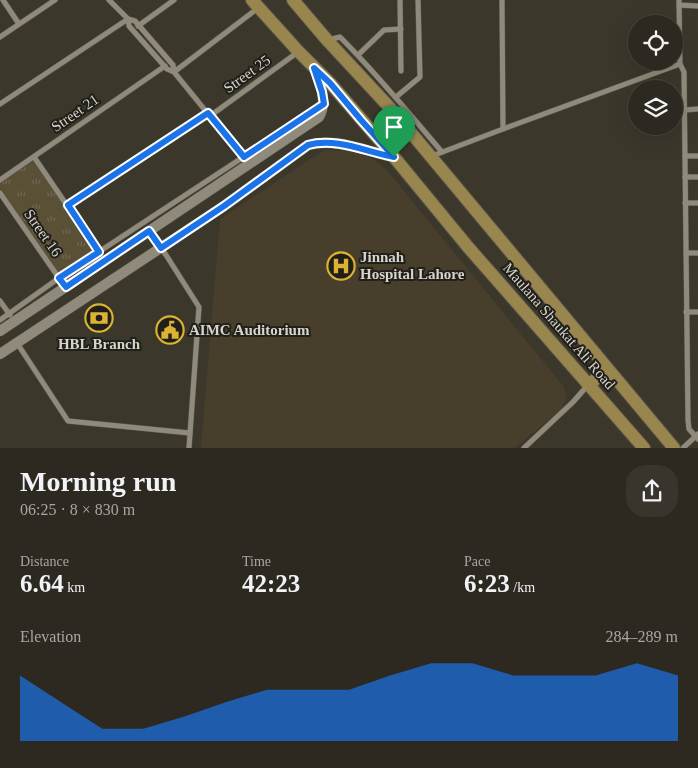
<!DOCTYPE html>
<html lang="en">
<head>
<meta charset="utf-8">
<style>
	:root { --surface:#2d2920; --page:#39352d; --text:#f1f3f6; --muted:#a7a6a5; --line:#48453e; --accent:#1a73e8 }
	body { margin:0; font-family:Georgia,serif; background:var(--page); color:var(--text); height:100vh; display:flex; flex-direction:column; font-size:19px; white-space:nowrap }
	* { box-sizing:border-box; margin:0 }
	p { font-size:16px; color:var(--muted) }
	.icon { flex:none; width:28px; height:28px; fill:none; stroke:currentColor; stroke-width:2; stroke-linecap:round; stroke-linejoin:round }
	.map { position:relative; height:448px; overflow:hidden }
	.side { display:flex; flex-direction:column; background:var(--surface); flex:1 }
	.side>* { flex:none }
	.fabs { position:absolute; left:628px; top:15px; display:grid; gap:10px }
	.fabs a { display:grid; place-items:center; width:55px; height:55px; border-radius:50%; background:var(--surface); box-shadow:0 5px 20px #0002,0 0 0 1px var(--line); font-size:25px }
	.pin { position:absolute; display:grid; place-items:center; width:42px; height:42px; color:#fff; margin:-51px -21px; border-radius:50% 50% 50% 0; rotate:-45deg; box-shadow:0 0 5px #0007 }
	.pin .icon { rotate:45deg }
	.round { display:grid; place-items:center; flex:none; width:52px; height:52px; border-radius:20px; background:var(--page) }
	.overview { display:flex; align-items:center; justify-content:space-between; height:85px; padding:0 20px }
	h1 { font-size:28px; font-weight:700; line-height:38px }
	.metrics { display:grid; grid-template-columns:repeat(3,1fr); gap:8px; height:85px; padding:5px 20px }
	.metrics div { display:grid; align-content:center }
	.metrics b { font-size:25px; font-weight:700 }
	.metrics small { font-size:14px; font-weight:400 }
	.metrics p { font-size:14px }
	.chart { height:140px; padding:10px 20px }
	.chart p { display:flex; justify-content:space-between }
	.chart svg { width:100%; height:90px; margin-top:5px; fill:var(--accent); opacity:.7 }
	.map>svg:first-child { display:block }
</style>
</head>
<body>
<div class="map">
<svg width="698" height="448" viewBox="0 0 698 448">
	<defs>
		<pattern id="park-tufts" width="24" height="20" patternUnits="userSpaceOnUse" patternTransform="scale(1.25)"><rect width="24" height="20" fill="#5a5036"/><path d="M3 7l-1-3M5 7V3M7 7l1-3M15 17l-1-3M17 17v-4M19 17l1-3" fill="none" stroke="#716852"/></pattern>
	</defs>
	<rect width="100%" height="100%" fill="#3c372b"/>
	<polygon fill="#473f2c" points="324,150 347,151 370,157 386,169 564,387 566,399 560,410 515,448 201,448 220,219"/>
	<polygon fill="url(#park-tufts)" points="33,161 95,252 59,275 0,188 0,183"/>
	<g fill="none" stroke-linecap="round" stroke-linejoin="round">
		<g stroke="#59554a" stroke-width="6">
			<g id="minor">
				<polyline points="3,0 19,24"/>
				<polyline points="109,0 128,19 129,26 167,69 174,72 244,158"/>
				<polyline points="400,0 401,71"/>
				<polyline points="502,0 503,129"/>
				<polyline points="679,0 680,64 684,72 688,420 689,429 698,439"/>
				<polyline points="679,5 698,6"/>
				<polyline points="138,26 174,0"/>
				<polyline points="0,37 55,0"/>
				<path d="M328,40L340,37C376,73 409,113 442,152"/>
				<polyline points="358,55 384,30 401,29"/>
				<polyline points="396,97 420,77 418,0"/>
				<polyline points="0,104 128,19 135,21 173,65 174,72 258,8"/>
				<polyline points="685,110 698,109"/>
				<polyline points="210,116 298,52"/>
				<polyline points="432,156 503,129 680,64"/>
				<polyline points="685,156 698,156"/>
				<polyline points="34,157 100,254"/>
				<polyline points="685,177 698,177"/>
				<polyline points="0,180 165,66"/>
				<polyline points="0,193 61,281"/>
				<polyline points="685,203 698,203"/>
				<polyline points="68,205 208,113"/>
				<polyline points="149,231 166,255 199,307 189,448"/>
				<polyline points="686,253 698,253"/>
				<polyline points="0,301 10,315"/>
				<polyline points="686,312 698,312"/>
				<polyline points="0,320 59,278 321,106"/>
				<polyline points="17,343 68,421 190,433"/>
				<polyline points="524,448 573,402 588,385"/>
				<polyline points="683,448 698,434"/>
			</g>
		</g>
		<g stroke="#59554a" stroke-width="11">
			<g id="secondary">
				<path d="M0,331L319,117C328,101 320,85 315,69"/>
				<path d="M0,354L224,206L308,145C335,137 368,152 394,157"/>
			</g>
		</g>
		<g stroke="#59554a" stroke-width="14">
			<g id="primary">
				<polyline points="252,0 298,51 330,83 394,157 468,247 644,448"/>
				<polyline points="293,0 327,40 392,110 674,448"/>
				<polyline points="589,385 607,369"/>
			</g>
		</g>
		<use href="#minor" stroke="#8f8a7b" stroke-width="5"/>
		<use href="#secondary" stroke="#8f8a7b" stroke-width="10"/>
		<use href="#primary" stroke="#99864f" stroke-width="12"/>
	</g>
	<g fill="none" stroke-linecap="round" stroke-linejoin="round">
		<g stroke="#fff" stroke-width="10">
			<path id="route" d="M314,68L330,83L361,120L394,157C367,152 336,137 308,145L224,206L161,248L149,231L66,287L59,278L99,252L68,205L208,113L244,157L324,104L322,92Z"/>
		</g>
		<use href="#route" stroke="#1a73e8" stroke-width="6"/>
	</g>
	<defs>
		<g id="hospital-ring" transform="scale(1.4375)"><circle r="9.5" fill="#211f19" stroke="#dcb233" stroke-width="1.5"/><path d="M-5-5h3v3.5h4V-5h3V5h-3V1.5h-4V5h-3Z" fill="#dcb233"/></g>
		<g id="bank-ring" transform="scale(1.4375)"><circle r="9.5" fill="#211f19" stroke="#dcb233" stroke-width="1.5"/><path d="M-6-4H6V4H-6ZM0-2.3a2.3 2.3 0 1 0 0 4.6a2.3 2.3 0 1 0 0-4.6Z" fill="#dcb233"/></g>
		<g id="civic-ring" transform="scale(1.4375)"><circle r="9.5" fill="#211f19" stroke="#dcb233" stroke-width="1.5"/><path d="M-.6-6.5H3V-4.5H.6V-3L4-1V1h2V6H-6V1h2V-1L-.6-3ZM-1.2 2.5V6h2.4V2.5Z" fill="#dcb233"/></g>
	</defs>
	<g fill-rule="evenodd">
		<use href="#hospital-ring" x="341" y="266"/>
		<use href="#bank-ring" x="99" y="318"/>
		<use href="#civic-ring" x="170" y="330"/>
	</g>
	<g text-anchor="middle" dominant-baseline="central" stroke-width="4" stroke-linejoin="round" paint-order="stroke">
		<g font-size="15" fill="#d7d4cc" stroke="#211f19">
			<text transform="translate(247 74) rotate(-36)">Street 25</text>
			<text transform="translate(75 113) rotate(-35)">Street 21</text>
			<text transform="translate(43 233) rotate(55)">Street 16</text>
			<text transform="translate(559 326) rotate(49)">Maulana Shaukat Ali Road</text>
		</g>
		<g font-size="15" font-weight="bold" fill="#d7d4cc" stroke="#211f19" text-anchor="start">
			<text x="360" y="257">Jinnah<tspan x="360" dy="17">Hospital Lahore</tspan></text>
			<text x="189" y="330">AIMC Auditorium</text>
			<text x="99" y="344" text-anchor="middle">HBL Branch</text>
		</g>
	</g>
</svg>
<div class="fabs">
<a><svg class="icon" aria-label="locate" viewBox="0 0 24 24"><circle cx="12" cy="12" r="6"/><path d="M12 2v4M12 18v4M2 12h4M18 12h4"/></svg></a>
<a><svg class="icon" aria-label="layers" viewBox="0 0 24 24"><path d="M12 4l9 5-9 5-9-5zM3 14l9 5 9-5"/></svg></a>
</div>
<div class="pin" style="left:394px;top:157px;background:#1e9e55"><svg class="icon" aria-label="arrive" viewBox="0 0 24 24"><path d="M6 21V4h12l-3 4 3 4H6"/></svg></div>
</div>
<section class="side">
<div class="overview"><div><h1>Morning run</h1><p>06:25 · 8 × 830 m</p></div><a class="round"><svg class="icon" aria-label="share" viewBox="0 0 24 24"><path d="M12 15V3M7 8l5-5 5 5M5 13v7h14v-7"/></svg></a></div>
<div class="metrics">
<div><p>Distance</p><b>6.64<small> km</small></b></div>
<div><p>Time</p><b>42:23</b></div>
<div><p>Pace</p><b>6:23<small> /km</small></b></div>
</div>
<div class="chart"><p><span>Elevation</span>284–289 m</p>
<svg viewBox="0 0 160 44" preserveAspectRatio="none"><path d="M0 44V12L10 25L20 38L30 38L40 32L50 25L60 19L70 19L80 19L90 12L100 6L110 6L120 12L130 12L140 12L150 6L160 12V44z"/></svg>
</div>
</section>
</body>
</html>
